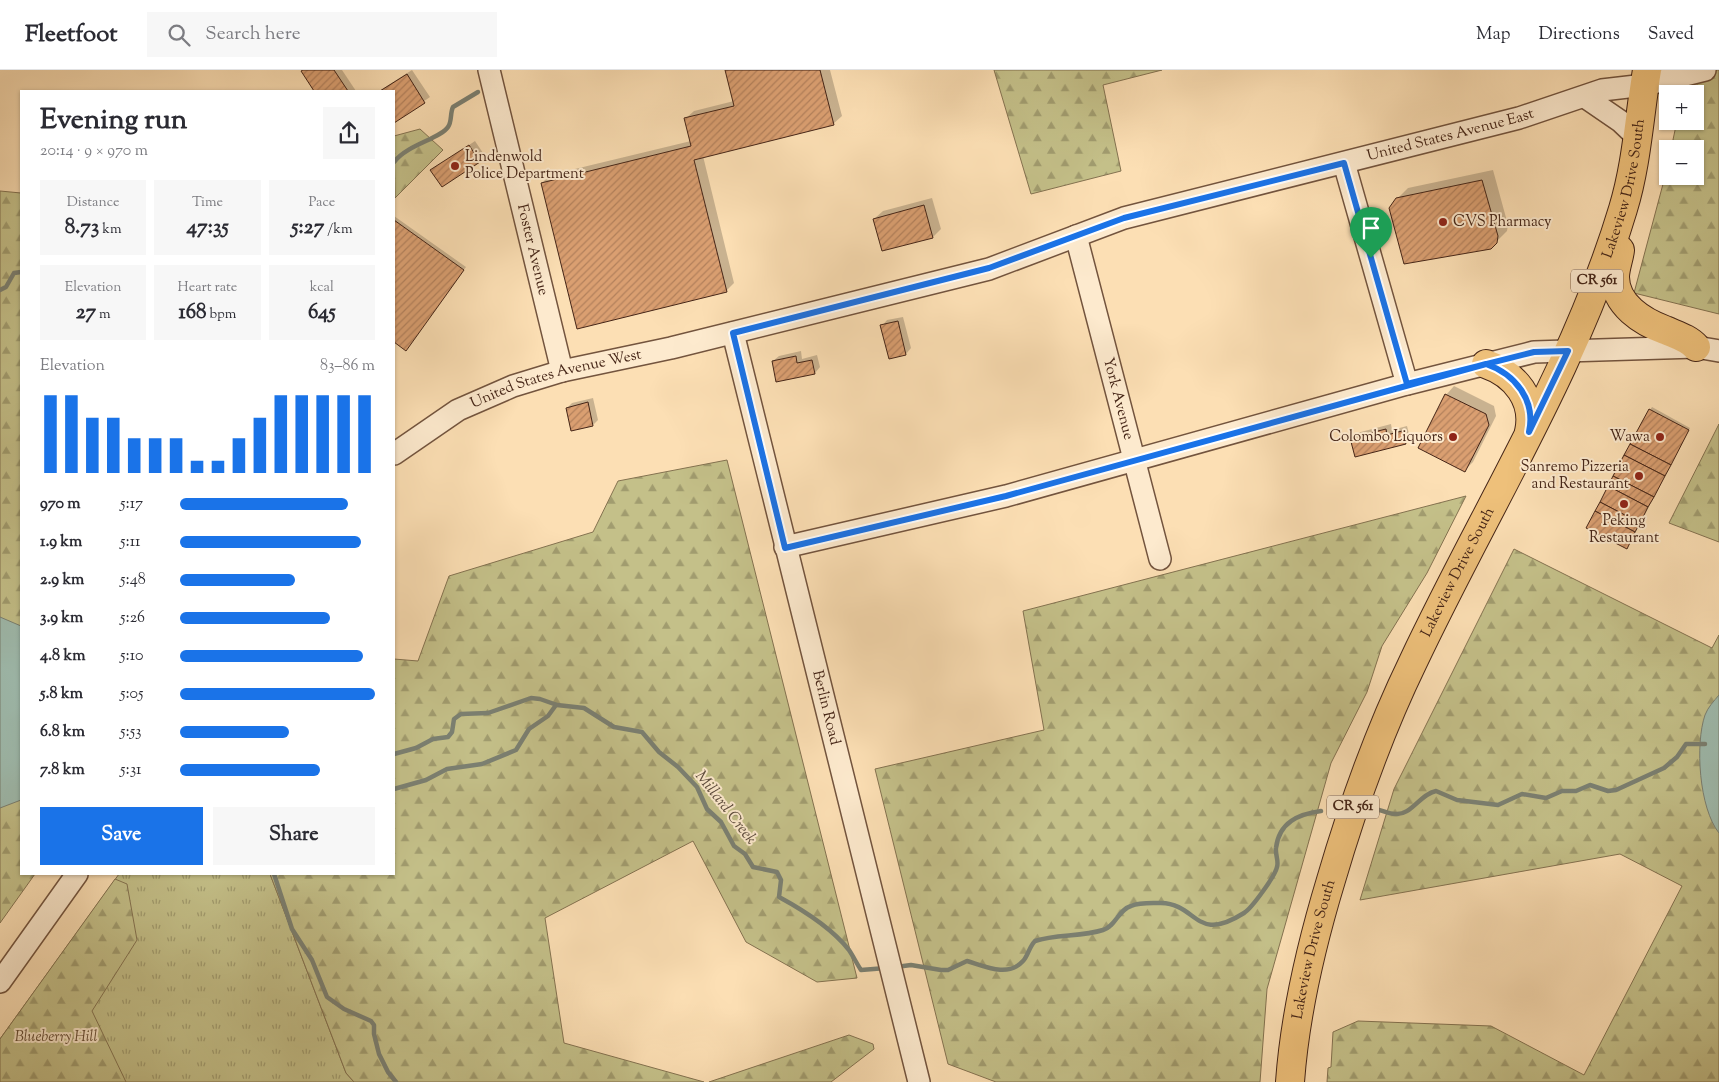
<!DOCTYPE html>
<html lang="en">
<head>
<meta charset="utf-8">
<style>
	:root { --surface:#fff; --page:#f7f7f7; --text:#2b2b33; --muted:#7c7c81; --line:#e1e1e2; --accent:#1a73e8 }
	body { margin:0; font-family:"Sorts Mill Goudy",serif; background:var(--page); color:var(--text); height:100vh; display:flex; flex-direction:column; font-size:19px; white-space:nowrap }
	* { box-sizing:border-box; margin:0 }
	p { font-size:16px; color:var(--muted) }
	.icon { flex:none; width:28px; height:28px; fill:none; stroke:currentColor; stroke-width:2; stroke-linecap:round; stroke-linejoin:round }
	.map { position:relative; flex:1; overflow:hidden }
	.side { position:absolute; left:20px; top:20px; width:375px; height:785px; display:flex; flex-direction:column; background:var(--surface); border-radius:0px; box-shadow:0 1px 4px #0004 }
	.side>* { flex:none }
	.controls { position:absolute; left:1659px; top:15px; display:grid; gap:10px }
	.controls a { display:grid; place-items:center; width:45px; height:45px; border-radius:0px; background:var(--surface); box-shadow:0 1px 4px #0004; font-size:25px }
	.pin { position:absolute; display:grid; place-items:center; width:42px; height:42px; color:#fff; margin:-51px -21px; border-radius:50% 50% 50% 0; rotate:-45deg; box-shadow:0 0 5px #0007 }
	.pin .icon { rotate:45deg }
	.round { display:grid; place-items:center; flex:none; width:52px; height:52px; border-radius:0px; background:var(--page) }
	.summary { display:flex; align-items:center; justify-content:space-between; height:85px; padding:0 20px }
	h1 { font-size:28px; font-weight:700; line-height:38px }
	.stats { display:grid; grid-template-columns:repeat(3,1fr); gap:8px; height:85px; padding:5px 20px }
	.stats div { display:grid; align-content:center; border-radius:0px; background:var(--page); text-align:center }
	.stats b { font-size:21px; font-weight:700 }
	.stats small { font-size:14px; font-weight:400 }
	.stats p { font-size:14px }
	.chart { height:140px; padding:10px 20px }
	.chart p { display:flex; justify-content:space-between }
	.chart svg { width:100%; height:90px; margin-top:5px; stroke:var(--accent); stroke-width:6 }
	.button { display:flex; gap:10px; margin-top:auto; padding:10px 20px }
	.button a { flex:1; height:58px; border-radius:0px; background:var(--accent); color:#fff; font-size:20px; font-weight:700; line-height:58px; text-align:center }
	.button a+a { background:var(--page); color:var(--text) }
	ul { padding:0 20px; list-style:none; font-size:16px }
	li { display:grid; grid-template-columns:80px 60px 1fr; align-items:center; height:38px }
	li i { height:12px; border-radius:6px; background:var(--accent) }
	header { display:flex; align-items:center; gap:30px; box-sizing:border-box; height:70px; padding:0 25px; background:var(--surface); border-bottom:1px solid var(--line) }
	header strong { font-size:24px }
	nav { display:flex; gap:28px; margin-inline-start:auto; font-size:18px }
	.search { width:350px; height:45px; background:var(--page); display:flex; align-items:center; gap:12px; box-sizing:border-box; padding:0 18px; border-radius:0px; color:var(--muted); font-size:19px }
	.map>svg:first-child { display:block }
</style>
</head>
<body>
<header>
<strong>Fleetfoot</strong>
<div class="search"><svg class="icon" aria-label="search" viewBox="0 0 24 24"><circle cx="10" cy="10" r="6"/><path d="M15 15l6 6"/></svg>Search here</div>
<nav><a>Map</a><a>Directions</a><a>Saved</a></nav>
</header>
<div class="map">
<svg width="1719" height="1012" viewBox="0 0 1719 1012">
	<defs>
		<pattern id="grass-tufts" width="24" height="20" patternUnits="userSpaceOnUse" patternTransform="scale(1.25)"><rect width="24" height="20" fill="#c4c089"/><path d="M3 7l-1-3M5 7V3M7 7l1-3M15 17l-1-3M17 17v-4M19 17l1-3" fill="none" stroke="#a19c6f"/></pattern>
		<pattern id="forest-firs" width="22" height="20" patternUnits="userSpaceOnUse" patternTransform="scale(1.25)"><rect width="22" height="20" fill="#c4c089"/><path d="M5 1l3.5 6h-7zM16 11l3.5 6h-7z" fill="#a19c6f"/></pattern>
		<pattern id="building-hatch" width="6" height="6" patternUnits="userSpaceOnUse" patternTransform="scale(1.25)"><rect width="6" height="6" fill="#da9f71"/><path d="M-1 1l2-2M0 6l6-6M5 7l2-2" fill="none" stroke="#b3815c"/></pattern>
	</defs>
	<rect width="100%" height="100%" fill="#fcdfb4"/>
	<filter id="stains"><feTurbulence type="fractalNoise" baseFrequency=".004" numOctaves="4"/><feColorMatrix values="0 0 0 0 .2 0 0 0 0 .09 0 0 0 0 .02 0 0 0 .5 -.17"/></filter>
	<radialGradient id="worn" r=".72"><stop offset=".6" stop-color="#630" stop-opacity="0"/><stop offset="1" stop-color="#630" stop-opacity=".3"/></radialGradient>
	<polygon fill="url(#grass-tufts)" stroke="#847250" points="119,804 270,804 346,1003 354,1012 0,1012 0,969"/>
	<g fill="url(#forest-firs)" stroke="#847250">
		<polygon points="994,0 1162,0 1103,15 1121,101 1031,124"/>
		<polygon points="1714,0 1719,0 1719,244 1634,223 1667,99 1668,106 1695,106 1695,79 1671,79 1677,51 1695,51 1695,24 1682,24 1685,7"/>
		<polygon points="420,59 443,80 395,128 394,66"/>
		<polygon points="0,121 21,123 21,558 0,551"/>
		<polygon points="1719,354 1719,472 1669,453"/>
		<polygon points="727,390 857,908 817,912 746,872 693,771 545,848 564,973 704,1012 354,1012 346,1003 270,804 394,804 394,589 418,591 449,506 593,462 618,411"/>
		<polygon points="1466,426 1427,503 1382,576 1367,622 1331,693 1267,919 1260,1012 996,1012 948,994 875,699 1044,660 1023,541"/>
		<polygon points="1514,479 1712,578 1719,565 1719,1012 1327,1012 1328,998 1331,997 1333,962 1358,951 1491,956 1584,1005 1682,816 1620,784 1360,830 1394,719"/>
		<polygon points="21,717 21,804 35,804 0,853 0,736"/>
		<polygon points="115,809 127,814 137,870 92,941 126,1012 0,1012 0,969"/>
		<polygon points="849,965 873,974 874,979 831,1012 709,1012"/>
	</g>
	<g fill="#9fbcaf" stroke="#7b8072">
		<polygon points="0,547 21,556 21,730 0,738"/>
		<path d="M1719,625V763C1699,738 1695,674 1705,645C1708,637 1714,631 1719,625Z"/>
	</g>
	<g fill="#0003">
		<polygon points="304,0 342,0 356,21 316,21"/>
		<polygon points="412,0 430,27 394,52 394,21 379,21"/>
		<polygon points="727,0 830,0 842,46 833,54 703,86 734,213 726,221 542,113 550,105 691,71 685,49 694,41 734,31"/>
		<polygon points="475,71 485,86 479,91 432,100"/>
		<polygon points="1493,100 1508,155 1507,161 1490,178 1397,129 1408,118"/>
		<polygon points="932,128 941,159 933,167 874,149 883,141"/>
		<polygon points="394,146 466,197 406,279 394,270"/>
		<polygon points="903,247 911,278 906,284 882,256 887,250"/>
		<polygon points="801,281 802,289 817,285 820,297 815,303 773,291 779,286"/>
		<polygon points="1454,316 1494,336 1496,346 1473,392 1465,400 1420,378 1446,325"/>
		<polygon points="593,328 598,350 593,355 567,338 572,333"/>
		<polygon points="1652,337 1690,358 1629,475 1650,340"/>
		<polygon points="1391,354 1392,360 1407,356 1410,368 1405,373 1351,368 1357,363"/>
	</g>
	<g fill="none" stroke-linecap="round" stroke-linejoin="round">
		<g stroke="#7b8072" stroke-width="4.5">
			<path d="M394,92C408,74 440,69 448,57C452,52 450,43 453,37L478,22"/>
			<polyline points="0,220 6,217 14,203 21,202"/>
			<path d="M394,684L416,678L433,669L448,667L452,662L454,649L461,644L488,643L531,628L540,629L557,635L584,638L614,657L642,662L659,682L678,697L697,717L707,739L721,752L734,776L745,784L753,797L777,802L781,810L779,827C803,840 831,857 849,880C853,886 857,894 861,900L886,898"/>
			<polyline points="394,719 426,710 447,699 482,694 516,680 529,659 548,646 556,635"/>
			<path d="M1379,740C1384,741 1389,744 1395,744C1411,746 1420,724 1436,721L1457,730L1498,735L1522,724L1546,728L1562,721H1576L1590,715L1608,721L1616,720L1664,698L1677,687L1686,674H1705"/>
			<polyline points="274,804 292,859 312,890 327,927 344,939 371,951 374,955 374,964 379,984 388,1002 396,1012"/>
			<path d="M896,897L911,895L941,900H948L967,891C984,896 1008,908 1023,891C1028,886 1029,877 1035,871C1056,864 1081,867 1103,860C1116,856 1118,840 1131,836C1140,832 1152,833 1161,833C1198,834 1195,874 1244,843C1252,838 1275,806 1277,797C1279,791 1275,784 1276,778C1279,752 1299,744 1321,741"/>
		</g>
	</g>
	<g fill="url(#building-hatch)" stroke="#452517">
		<polygon points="303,0 334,0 348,21 314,21 301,1"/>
		<polygon points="725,0 820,0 834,55 694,90 727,222 577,259 541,113 691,76 684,48 734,36"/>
		<polygon points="407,4 425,33 394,53 394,21 380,21"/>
		<polygon points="469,75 480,92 442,117 430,100"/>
		<polygon points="1482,110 1498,166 1497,173 1491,179 1404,194 1389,138 1396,128"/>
		<polygon points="924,135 933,168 882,181 873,149"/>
		<polygon points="394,150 464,200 406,281 394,272"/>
		<polygon points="898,251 906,285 889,289 880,255"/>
		<polygon points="796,286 797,293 812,290 815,304 776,312 772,291"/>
		<polygon points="1445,324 1486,344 1489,355 1465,402 1418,378"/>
		<polygon points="588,332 593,356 571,361 566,338"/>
		<polygon points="1649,339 1689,360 1671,395 1630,374"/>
		<polygon points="1386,359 1387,365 1402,361 1406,374 1355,387 1350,368"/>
		<polygon points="1630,374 1671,395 1665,406 1624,385"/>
		<polygon points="1624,385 1665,406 1654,427 1613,406"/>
		<polygon points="1613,406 1654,427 1648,437 1608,416"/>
		<polygon points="1608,416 1648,437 1640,453 1600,432"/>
		<polygon points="1600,432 1640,453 1635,462 1595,441"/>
		<polygon points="1595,441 1635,462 1627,479 1586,458"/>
	</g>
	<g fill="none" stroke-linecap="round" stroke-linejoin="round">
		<g stroke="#73543e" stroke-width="24">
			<g id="minor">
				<path id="s1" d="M489,0L562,301"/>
				<polyline points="1585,27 1620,51 1639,69"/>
				<polyline points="1344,93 1407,314"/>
				<path id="s2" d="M1076,166L1160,489"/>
				<path id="s3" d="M733,263L919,1012"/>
				<path id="s4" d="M394,384L458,340L513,316L562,301L671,278L989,199L1124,148L1519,48L1602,20L1645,15L1705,0"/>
				<polyline points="785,477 1006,426 1407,314 1534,282 1696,277 1719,281"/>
				<polyline points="0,912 77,804"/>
			</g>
		</g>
		<g stroke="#452517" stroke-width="30">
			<g id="major">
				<path d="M1620,180C1619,189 1615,198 1615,207C1615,235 1643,252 1665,260C1676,265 1688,268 1696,277"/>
				<path d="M1486,294C1515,304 1536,330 1529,362"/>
				<path id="s5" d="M1290,1012C1295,943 1311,876 1331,810C1353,735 1379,662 1413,592C1484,441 1575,299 1623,139C1637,93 1639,47 1647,0"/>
			</g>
		</g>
		<use href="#minor" stroke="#fdeace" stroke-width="21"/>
		<use href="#major" stroke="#eec07a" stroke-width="28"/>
	</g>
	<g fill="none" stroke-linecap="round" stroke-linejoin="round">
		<g stroke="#fff" stroke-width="10">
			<path id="route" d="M1371,188L1344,93L1124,148L989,198L733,263L785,478L1006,426L1486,294C1515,304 1536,330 1529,362L1568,281L1534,282L1407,314L1371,188"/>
		</g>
		<use href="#route" stroke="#1a73e8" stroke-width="6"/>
	</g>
	<g fill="#8f2418" stroke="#fdeace" stroke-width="2">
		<circle cx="455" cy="96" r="5"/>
		<circle cx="1443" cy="152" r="5"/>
		<circle cx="1453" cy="367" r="5"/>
		<circle cx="1660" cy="367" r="5"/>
		<circle cx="1639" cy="406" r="5"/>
		<circle cx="1624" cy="434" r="5"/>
	</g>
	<g text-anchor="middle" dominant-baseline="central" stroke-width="4" stroke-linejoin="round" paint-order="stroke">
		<g fill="#fdeace" stroke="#7c604e" stroke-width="1">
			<rect x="1571" y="199.5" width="52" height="23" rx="4"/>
			<rect x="1327" y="725.5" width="52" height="23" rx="4"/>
		</g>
		<g font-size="14" font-weight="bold" fill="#452517">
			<text x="1597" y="211">CR 561</text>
			<text x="1353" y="737">CR 561</text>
		</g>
		<g font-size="15" fill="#452517" stroke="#fdeace">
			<text stroke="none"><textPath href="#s4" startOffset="1109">United States Avenue East</textPath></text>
			<text stroke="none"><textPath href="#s5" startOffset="960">Lakeview Drive South</textPath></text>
			<text stroke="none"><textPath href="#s1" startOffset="185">Foster Avenue</textPath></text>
			<text stroke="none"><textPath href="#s4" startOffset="181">United States Avenue West</textPath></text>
			<text stroke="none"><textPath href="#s2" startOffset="168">York Avenue</textPath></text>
			<text stroke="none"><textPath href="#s5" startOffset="540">Lakeview Drive South</textPath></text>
			<text stroke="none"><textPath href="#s3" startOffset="386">Berlin Road</textPath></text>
			<text stroke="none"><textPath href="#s5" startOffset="135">Lakeview Drive South</textPath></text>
		</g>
		<g font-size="15" fill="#452517" stroke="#fdeace" text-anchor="end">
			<text x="465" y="87" text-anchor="start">Lindenwold<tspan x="465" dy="17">Police Department</tspan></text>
			<text x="1453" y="152" text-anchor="start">CVS Pharmacy</text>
			<text x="1443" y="367">Colombo Liquors</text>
			<text x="1650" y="367">Wawa</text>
			<text x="1629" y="397">Sanremo Pizzeria<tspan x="1629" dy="17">and Restaurant</tspan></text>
			<text x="1624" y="451" text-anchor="middle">Peking<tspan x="1624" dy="17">Restaurant</tspan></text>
		</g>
		<g font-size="15" font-style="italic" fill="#654c34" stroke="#fdeace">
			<text x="56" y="967">Blueberry Hill</text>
		</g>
		<g font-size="16" font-style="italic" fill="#5c4b3d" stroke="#fdeace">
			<text transform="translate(725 738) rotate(52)">Millard Creek</text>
		</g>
	</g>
	<rect width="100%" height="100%" filter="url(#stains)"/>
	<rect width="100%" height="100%" fill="url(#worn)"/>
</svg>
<div class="controls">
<a>+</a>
<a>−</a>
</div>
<div class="pin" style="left:1371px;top:188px;background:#1e9e55"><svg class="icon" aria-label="arrive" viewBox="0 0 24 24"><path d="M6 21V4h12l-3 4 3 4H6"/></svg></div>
<section class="side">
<div class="summary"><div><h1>Evening run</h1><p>20:14 · 9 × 970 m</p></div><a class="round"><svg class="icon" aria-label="share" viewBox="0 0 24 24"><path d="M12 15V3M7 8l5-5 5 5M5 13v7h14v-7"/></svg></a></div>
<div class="stats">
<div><p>Distance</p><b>8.73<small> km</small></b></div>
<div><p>Time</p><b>47:35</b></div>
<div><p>Pace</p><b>5:27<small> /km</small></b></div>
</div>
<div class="stats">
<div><p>Elevation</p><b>27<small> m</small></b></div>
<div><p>Heart rate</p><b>168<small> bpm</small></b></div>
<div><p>kcal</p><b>645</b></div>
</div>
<div class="chart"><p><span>Elevation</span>83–86 m</p>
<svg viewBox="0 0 160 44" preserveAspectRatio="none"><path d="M5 44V6M15 44V6M25 44V17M35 44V17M45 44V27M55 44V27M65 44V27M75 44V38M85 44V38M95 44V27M105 44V17M115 44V6M125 44V6M135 44V6M145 44V6M155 44V6"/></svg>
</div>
<ul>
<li><b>970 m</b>5:17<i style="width:86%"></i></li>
<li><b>1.9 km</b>5:11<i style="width:93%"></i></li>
<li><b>2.9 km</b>5:48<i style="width:59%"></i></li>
<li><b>3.9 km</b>5:26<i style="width:77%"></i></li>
<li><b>4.8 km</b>5:10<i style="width:94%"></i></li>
<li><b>5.8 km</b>5:05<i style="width:100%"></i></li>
<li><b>6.8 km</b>5:53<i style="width:56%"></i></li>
<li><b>7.8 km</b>5:31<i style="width:72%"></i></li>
</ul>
<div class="button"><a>Save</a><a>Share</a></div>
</section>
</div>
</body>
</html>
